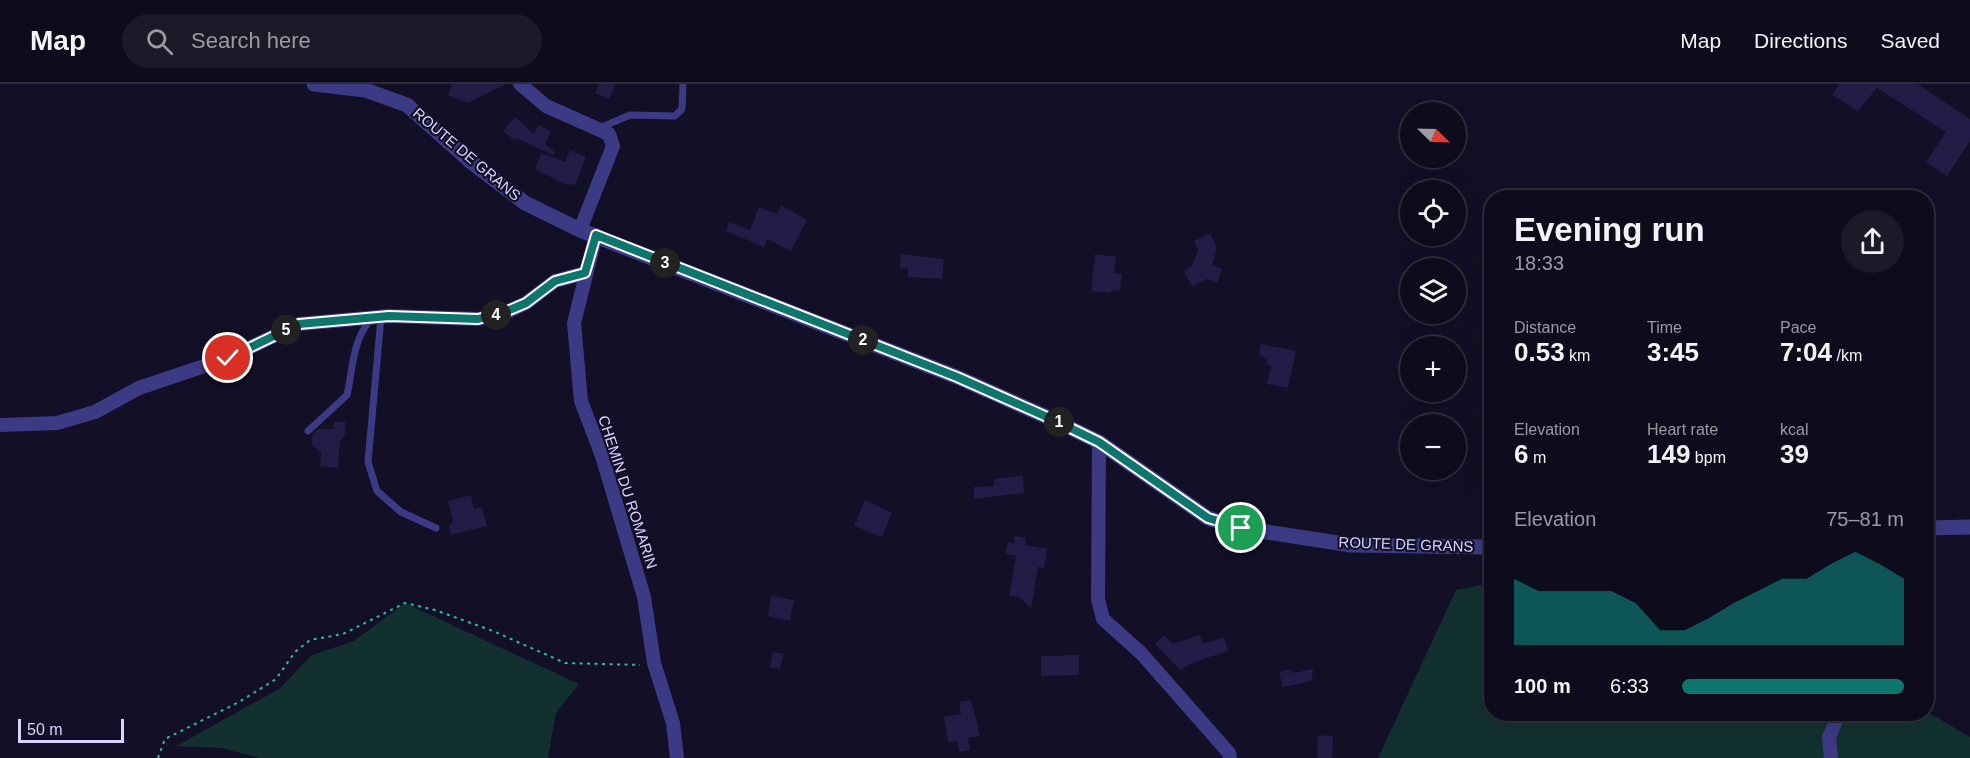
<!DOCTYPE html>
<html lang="en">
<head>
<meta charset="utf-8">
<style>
	:root { --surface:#0e0b1c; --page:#1c1929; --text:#f1f3f6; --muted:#9b9ba3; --line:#2e2b3b; --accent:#0f766e }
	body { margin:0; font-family:Helvetica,sans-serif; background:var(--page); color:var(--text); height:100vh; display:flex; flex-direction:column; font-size:22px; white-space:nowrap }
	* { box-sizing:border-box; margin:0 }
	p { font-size:20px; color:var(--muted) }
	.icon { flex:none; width:33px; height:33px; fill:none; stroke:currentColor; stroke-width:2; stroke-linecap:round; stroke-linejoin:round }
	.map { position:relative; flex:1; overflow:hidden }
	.drawer { position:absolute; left:1484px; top:106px; width:450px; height:531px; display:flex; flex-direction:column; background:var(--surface); border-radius:24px; box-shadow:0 6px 24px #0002,0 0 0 2px var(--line) }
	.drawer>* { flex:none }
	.needle { width:39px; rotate:113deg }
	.buttons { position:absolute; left:1400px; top:18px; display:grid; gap:12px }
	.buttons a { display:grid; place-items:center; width:66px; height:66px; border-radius:50%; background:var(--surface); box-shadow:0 6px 24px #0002,0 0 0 2px var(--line); font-size:30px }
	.scale { position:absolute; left:18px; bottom:15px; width:106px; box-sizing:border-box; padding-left:6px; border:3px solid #d9d4ff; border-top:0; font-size:16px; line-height:21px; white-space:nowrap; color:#d9d4ff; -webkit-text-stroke:4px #130f26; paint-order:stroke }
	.pin { position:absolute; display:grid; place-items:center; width:51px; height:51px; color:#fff; margin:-26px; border:3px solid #fff; border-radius:50%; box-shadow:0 2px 6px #0007 }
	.km { position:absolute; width:30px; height:30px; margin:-15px; border-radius:50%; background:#222; color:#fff; font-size:16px; line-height:30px; text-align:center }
	.round { display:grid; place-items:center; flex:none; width:63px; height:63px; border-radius:32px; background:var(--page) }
	.summary { display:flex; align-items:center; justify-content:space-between; height:102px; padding:0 30px }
	h1 { font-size:33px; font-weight:700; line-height:45px }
	.metrics { display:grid; grid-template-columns:repeat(3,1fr); gap:9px; height:102px; padding:6px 30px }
	.metrics div { display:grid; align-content:center }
	.metrics b { font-size:26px; font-weight:700 }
	.metrics small { font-size:16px; font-weight:400 }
	.metrics p { font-size:16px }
	.chart { height:168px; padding:12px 30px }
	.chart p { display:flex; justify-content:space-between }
	.chart svg { width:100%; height:108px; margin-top:6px; fill:var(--accent); opacity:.7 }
	ul { padding:0 30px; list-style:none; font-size:20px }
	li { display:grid; grid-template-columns:96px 72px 1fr; align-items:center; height:45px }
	li i { height:15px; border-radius:8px; background:var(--accent) }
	header { display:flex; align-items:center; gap:36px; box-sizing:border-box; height:84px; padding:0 30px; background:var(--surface); border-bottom:2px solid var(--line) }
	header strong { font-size:28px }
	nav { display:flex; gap:33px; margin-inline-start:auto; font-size:21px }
	.search { width:420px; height:54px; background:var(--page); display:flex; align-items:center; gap:15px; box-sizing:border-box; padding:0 21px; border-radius:33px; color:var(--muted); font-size:22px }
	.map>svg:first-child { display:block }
</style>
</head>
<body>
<header>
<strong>Map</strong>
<div class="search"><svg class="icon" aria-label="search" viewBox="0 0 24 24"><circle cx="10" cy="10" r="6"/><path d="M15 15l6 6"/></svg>Search here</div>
<nav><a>Map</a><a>Directions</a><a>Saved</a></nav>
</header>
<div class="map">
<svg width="1970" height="674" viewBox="0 0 1970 674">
	<rect width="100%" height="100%" fill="#130f26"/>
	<g fill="#12302f">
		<polygon points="1491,499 1491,630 1926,630 1926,627 1970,653 1970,674 1378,674 1456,506"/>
		<polygon points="405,519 579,600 556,629 548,674 260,674 222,664 176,662 279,605 312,571 354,557"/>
	</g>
	<g fill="#241b47">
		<polygon points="452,0 506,0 468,19 448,11"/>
		<polygon points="599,0 616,0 609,15 595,9"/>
		<polygon points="1839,0 1917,0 1970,35 1970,57 1947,92 1926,78 1946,48 1877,4 1858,27 1832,11"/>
		<polygon points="515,33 534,50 538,41 551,47 545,60 555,68 553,71 516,54 514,56 503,47"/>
		<polygon points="570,66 586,73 575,101 565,100 535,85 541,69 565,78"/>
		<polygon points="781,121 807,136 791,167 767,155 764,163 726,147 729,138 750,146 759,123 777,130"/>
		<polygon points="1210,149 1217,164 1212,181 1222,185 1217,199 1207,195 1192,203 1184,187 1192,182 1198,166 1194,157"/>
		<polygon points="901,170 944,175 942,195 908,193 908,185 900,184"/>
		<polygon points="1095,170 1116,173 1114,189 1122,190 1120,207 1112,206 1111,209 1091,207"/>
		<polygon points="1261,260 1296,267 1288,304 1267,300 1271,282 1266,280 1267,274 1259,272"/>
		<polygon points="334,338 346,338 345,350 340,358 338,384 320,382 321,369 312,361 312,351 318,345 333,345"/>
		<polygon points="1023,392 1024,409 974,415 974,403 994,402 994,395"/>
		<polygon points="471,411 474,425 482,423 487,442 451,451 449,441 453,438 448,417"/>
		<polygon points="865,416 892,429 882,453 854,442"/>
		<polygon points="1015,452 1026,454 1025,461 1047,465 1044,484 1038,483 1031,524 1019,513 1009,512 1016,472 1006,470 1008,458 1014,460"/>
		<polygon points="771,512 794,516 790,537 768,532"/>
		<polygon points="1164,551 1173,560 1200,551 1203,560 1224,553 1228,567 1192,579 1180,586 1155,560"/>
		<polygon points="773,568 784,570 780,585 770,583"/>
		<polygon points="1079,571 1079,591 1041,592 1041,572"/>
		<polygon points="1291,585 1292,589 1313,585 1312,597 1283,603 1279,588"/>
		<polygon points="971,616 980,652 968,654 970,666 959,668 957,657 948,658 944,633 961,630 959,618"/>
		<polygon points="1318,651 1333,652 1332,674 1317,674"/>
	</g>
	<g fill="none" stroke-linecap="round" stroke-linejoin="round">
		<polyline stroke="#2fb8b0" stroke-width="2" stroke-dasharray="3 4.5" stroke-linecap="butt" points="158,674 165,655 239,618 276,595 295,568 310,556 343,550 405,519 435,526 493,547 565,579 640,581"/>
		<g stroke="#3d3a85" stroke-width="7">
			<polyline points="597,45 630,31 675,32 682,25 683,0"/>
			<polyline points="381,233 368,378 377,407 401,428 436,444"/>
			<path d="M308,347L347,311C353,284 352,257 371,235"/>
		</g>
		<g stroke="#3d3a85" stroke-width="14">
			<polyline points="520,0 546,22 609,50 613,62 580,146"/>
			<polyline points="596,151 574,239 581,317 602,372 644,513 654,579 673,639 677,674"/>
			<polyline points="0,341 57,339 95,328 139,304 228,274 299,240 389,232 478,235 505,229 526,219 555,197 585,189"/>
			<polyline points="1099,358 1098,515 1103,535 1141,569 1229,669 1230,674"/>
			<polyline points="1831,674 1829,653 1839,630"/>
		</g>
		<g stroke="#3d3a85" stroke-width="15">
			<polyline points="314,0 365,6 407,21 470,77 525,119 580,146 957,293 1056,337 1099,358 1208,434 1241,444 1351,461 1491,463"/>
			<polyline points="1926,444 1970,443"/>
		</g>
	</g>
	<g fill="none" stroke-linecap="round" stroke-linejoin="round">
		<g stroke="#fff" stroke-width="12">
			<polyline id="route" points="228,274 299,240 389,232 478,235 505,228 526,219 555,197 585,189 596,151 957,293 1056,337 1099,358 1208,434 1241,444"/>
		</g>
		<use href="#route" stroke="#0f766e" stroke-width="8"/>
	</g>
	<g text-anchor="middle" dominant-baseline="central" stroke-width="4.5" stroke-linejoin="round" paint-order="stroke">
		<g font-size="15" fill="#d9d4ff" stroke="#130f26">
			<text transform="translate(467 70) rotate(40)">ROUTE DE GRANS</text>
			<text transform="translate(628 408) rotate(72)">CHEMIN DU ROMARIN</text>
			<text transform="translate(1406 460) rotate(2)">ROUTE DE GRANS</text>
		</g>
	</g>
</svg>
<div class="buttons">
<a><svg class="needle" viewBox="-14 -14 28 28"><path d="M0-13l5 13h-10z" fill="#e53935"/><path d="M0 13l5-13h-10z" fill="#9b9ba3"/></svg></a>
<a><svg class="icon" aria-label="locate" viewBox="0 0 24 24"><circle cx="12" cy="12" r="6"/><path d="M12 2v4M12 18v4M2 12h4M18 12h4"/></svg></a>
<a><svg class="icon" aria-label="layers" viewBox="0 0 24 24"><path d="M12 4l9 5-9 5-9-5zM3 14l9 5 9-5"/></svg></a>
<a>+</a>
<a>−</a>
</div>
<div class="scale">50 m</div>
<div class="pin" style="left:1241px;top:444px;background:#1e9e55"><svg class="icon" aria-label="arrive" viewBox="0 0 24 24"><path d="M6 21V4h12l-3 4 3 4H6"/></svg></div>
<div class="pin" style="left:228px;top:274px;background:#d93025"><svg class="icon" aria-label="check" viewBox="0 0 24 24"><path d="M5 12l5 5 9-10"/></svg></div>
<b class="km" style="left:1059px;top:338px">1</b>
<b class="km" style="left:863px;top:256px">2</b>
<b class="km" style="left:665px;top:179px">3</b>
<b class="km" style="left:496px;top:231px">4</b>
<b class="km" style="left:286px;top:246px">5</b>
<section class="drawer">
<div class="summary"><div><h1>Evening run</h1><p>18:33</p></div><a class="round"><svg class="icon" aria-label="share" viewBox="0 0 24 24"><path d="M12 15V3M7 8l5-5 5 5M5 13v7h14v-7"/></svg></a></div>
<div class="metrics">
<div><p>Distance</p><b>0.53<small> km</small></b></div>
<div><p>Time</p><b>3:45</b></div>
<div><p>Pace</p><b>7:04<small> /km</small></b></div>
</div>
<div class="metrics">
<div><p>Elevation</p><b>6<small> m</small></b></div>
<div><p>Heart rate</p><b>149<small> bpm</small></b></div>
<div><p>kcal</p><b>39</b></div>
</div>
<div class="chart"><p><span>Elevation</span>75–81 m</p>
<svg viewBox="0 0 160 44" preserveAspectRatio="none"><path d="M0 44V17L10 22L20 22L30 22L40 22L50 27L60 38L70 38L80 33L90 27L100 22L110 17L120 17L130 11L140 6L150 11L160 17V44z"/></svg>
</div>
<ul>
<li><b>100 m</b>6:33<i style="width:100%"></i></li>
</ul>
</section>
</div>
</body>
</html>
